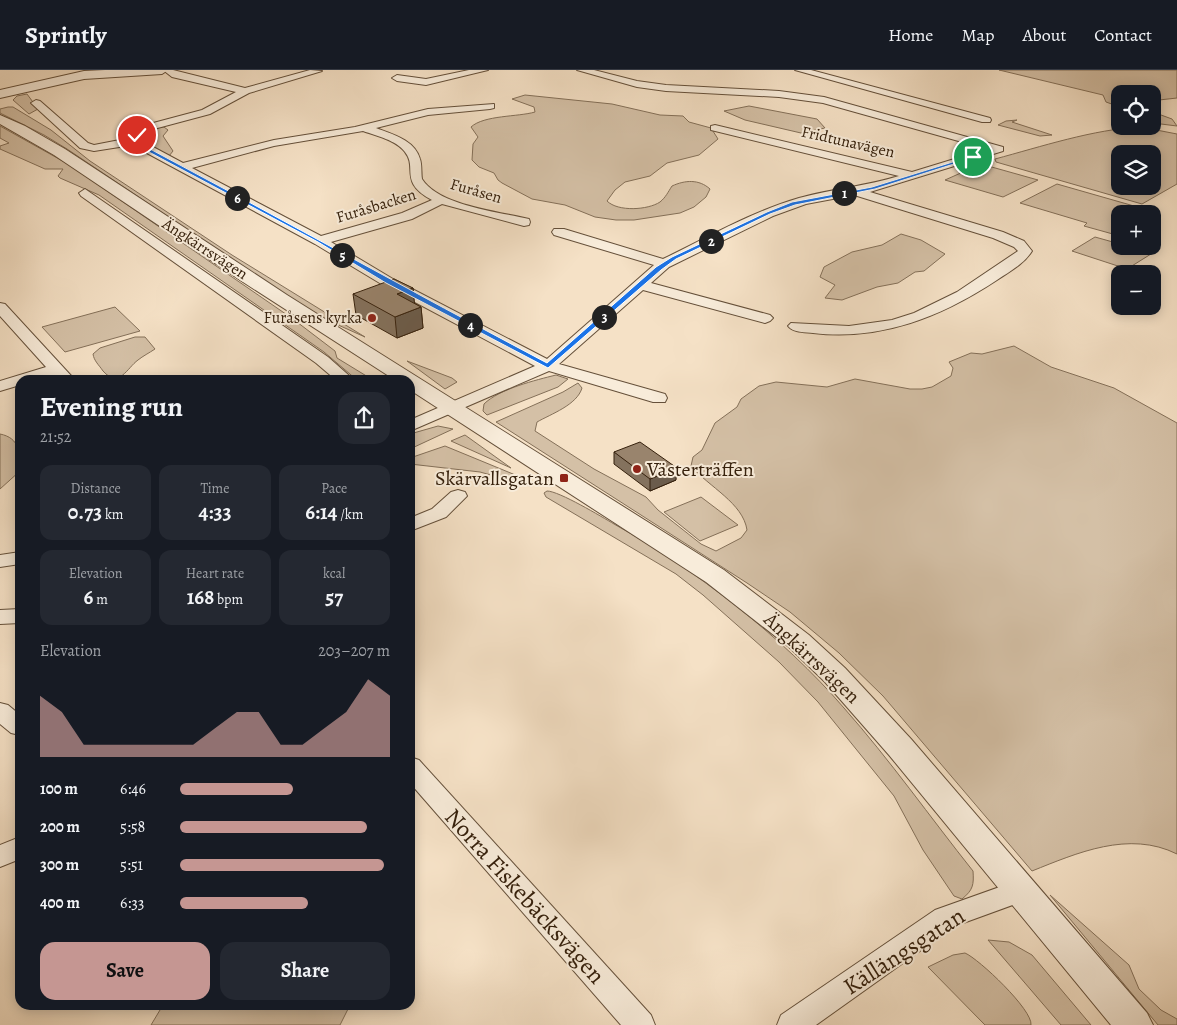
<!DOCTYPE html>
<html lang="en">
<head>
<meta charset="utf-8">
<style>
	:root { --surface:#171b24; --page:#242831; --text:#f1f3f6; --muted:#9ea1a6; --line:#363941; --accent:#c59692 }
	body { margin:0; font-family:Alegreya,serif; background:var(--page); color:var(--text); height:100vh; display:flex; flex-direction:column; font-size:19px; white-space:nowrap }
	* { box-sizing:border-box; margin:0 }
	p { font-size:16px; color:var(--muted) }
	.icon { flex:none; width:28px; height:28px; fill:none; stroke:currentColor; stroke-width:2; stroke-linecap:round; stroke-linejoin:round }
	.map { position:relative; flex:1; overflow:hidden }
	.panel { position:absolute; left:15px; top:305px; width:400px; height:635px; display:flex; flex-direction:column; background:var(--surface); border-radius:15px; box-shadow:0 2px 12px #0003 }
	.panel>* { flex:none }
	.controls { position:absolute; left:1111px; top:15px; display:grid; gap:10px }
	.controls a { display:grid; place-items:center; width:50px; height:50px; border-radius:10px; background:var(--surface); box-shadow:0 2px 12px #0003; font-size:25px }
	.pin { position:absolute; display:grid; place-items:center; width:42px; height:42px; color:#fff; margin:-21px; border:2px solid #fff; border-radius:50%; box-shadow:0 1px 5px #0007 }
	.km { position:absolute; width:25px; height:25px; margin:-12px; border-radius:50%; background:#222; color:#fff; font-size:14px; line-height:25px; text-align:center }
	.round { display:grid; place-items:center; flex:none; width:52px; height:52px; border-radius:15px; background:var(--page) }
	.headline { display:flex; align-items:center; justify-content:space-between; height:85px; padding:0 25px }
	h1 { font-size:28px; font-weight:700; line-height:38px }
	.metrics { display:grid; grid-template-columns:repeat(3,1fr); gap:8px; height:85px; padding:5px 25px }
	.metrics div { display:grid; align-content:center; border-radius:12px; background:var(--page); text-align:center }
	.metrics b { font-size:21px; font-weight:700 }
	.metrics small { font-size:14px; font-weight:400 }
	.metrics p { font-size:14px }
	.chart { height:140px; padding:10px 25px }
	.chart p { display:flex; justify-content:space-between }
	.chart svg { width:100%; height:90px; margin-top:5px; fill:var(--accent); opacity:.7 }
	.action { display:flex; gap:10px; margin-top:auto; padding:10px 25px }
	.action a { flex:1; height:58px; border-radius:15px; background:var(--accent); color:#111; font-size:20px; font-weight:700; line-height:58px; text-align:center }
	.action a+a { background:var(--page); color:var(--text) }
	ul { padding:0 25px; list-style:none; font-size:16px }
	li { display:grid; grid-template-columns:80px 60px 1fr; align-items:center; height:38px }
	li i { height:12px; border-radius:6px; background:var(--accent) }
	header { display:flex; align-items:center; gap:30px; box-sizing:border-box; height:70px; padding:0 25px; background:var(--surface); border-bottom:1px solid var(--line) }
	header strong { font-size:24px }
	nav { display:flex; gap:28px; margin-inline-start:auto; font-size:18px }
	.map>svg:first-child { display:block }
</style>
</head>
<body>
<header>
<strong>Sprintly</strong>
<nav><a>Home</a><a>Map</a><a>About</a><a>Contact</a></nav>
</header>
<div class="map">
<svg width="1177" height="955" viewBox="0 0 1177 955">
	<rect width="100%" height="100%" fill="#f5e1c6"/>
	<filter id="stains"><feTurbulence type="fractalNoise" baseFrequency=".004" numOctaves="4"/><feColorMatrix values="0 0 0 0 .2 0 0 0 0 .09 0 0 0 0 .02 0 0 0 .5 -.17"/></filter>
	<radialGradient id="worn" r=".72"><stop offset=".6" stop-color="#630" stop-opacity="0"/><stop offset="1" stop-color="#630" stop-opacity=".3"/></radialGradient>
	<g fill="#d4c0a6" stroke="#847059" fill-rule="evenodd">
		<polygon points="999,0 1177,0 1177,28 1159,30 1153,33 1152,24 1120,24 1120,37 1106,32 1103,25"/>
		<polygon points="27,24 38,39 29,44 13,30 17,26"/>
		<path d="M525,25L612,34L660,45L683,46L689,52L711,58L718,69L699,85L667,93L650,106L625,112L615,120L607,131C618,142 648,140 660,132C666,127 668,122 672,116C685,110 699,109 710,119L706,127L694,137L680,143L634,150H616L595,147L565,135L532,129L502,113L498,110L494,103L479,97L472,90L473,74L478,67L471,57C484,45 518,47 535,42L534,37L512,29Z"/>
		<polygon points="1152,35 1161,45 1172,49 1177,56 1153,53"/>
		<polygon points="749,36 817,49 825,58 801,63 745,50 724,41"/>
		<polygon points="8,37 13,37 51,60 90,91 232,185 365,267 327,250 285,225 67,79 44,65 0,43 0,39"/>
		<polygon points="1017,50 1012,52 1052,65 1040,66 998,55 1006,51"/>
		<polygon points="0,56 68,94 293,249 335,281 337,288 373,310 357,310 324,282 99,125 60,108 58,106 63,99 45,99 0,79 0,76 9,73 0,68"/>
		<polygon points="164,57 168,60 163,66 173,81 169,86 145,74 141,68 153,58"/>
		<path d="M1141,57L1177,64V114L1142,134L996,92L995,89C1040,77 1094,59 1141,57ZM1120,84H1152V116H1120Z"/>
		<polygon points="981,94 1038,110 1003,127 945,110"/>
		<polygon points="1057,114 1141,138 1131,144 1120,144 1120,150 1116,153 1120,154 1120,166 1084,156 1087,153 1020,133"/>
		<polygon points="901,164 921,170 945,184 924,201 915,202 898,213 877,217 842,230 825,228 835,215 820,207 824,197 852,182 882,175"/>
		<polygon points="1095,167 1120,174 1120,176 1151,184 1127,199 1072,181"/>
		<polygon points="115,237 140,261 65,282 42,257"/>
		<path d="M135,267H145L155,279C149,283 143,286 138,290C127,298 119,319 103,301C99,295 94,291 93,284L100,278Z"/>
		<path d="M1014,276L1051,297L1114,318L1177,353V784C1129,760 1077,783 1032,801L883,626L839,583L790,542L747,513L496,352L563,322L578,313L582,318C577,335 551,344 537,352L535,361L594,399L646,427L658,440L701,474L716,481L741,468L747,460C743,433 709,417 691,396L693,387L702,380L715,353L737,337L741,329L759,316L776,312L827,317L855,309L910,319H922L932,317L951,306L953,298L949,292L971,283L982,284Z"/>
		<polygon points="407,291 452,308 457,312 445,319"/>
		<path d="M556,305L568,309L558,317L487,345L483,341L484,334C499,319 536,310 556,305Z"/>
		<polygon points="438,356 453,359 410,379 410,364"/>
		<path d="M0,364C20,368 20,383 20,401L0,419Z"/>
		<polygon points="465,365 511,398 451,371"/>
		<polygon points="445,376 513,404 531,414 530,416 480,402 410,394 410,388"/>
		<path d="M547,421C559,421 602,447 614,454C696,500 783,567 844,638C890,690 930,747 973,801C974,815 973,820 962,829L954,826L923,780L894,726L818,632L779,592L703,525L676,504L546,427L544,423Z"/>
		<polygon points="701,427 738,455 700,471 664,442"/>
		<polygon points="1050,825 1129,895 1139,919 1161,940 1177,949 1177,955 1158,955"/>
		<polygon points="988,870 1009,872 1032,885 1091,955 1061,955"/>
		<path d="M965,883C979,889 1033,940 1031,955H985L928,897L953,885Z"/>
		<polygon points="163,935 350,935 340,955 151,955"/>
	</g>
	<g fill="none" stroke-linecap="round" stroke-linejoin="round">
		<g stroke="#65503a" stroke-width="2">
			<g id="minor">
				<path d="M163,0H173L245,18L310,0L322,1L249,23L210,44L150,60L140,70L183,93L274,70L355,57L428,39L494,34V38L490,39L428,45L376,58C392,64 415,70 420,89C422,95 421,102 422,109C439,136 500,142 529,149L530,152L529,155L524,156L442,134L412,149L331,172L393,209L547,289L654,195L554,165L552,162L554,159H564L663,189C707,168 751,142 799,128C832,119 866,116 899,106L711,60V56L715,55L912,102L987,79L823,33L779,27L666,21L637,17L577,0H594L637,11L666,15L779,21L824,27L1003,77V81L870,122L1003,162L1024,171L1032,181C1024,194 1009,202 997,210C941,247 881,271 813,263C806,262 793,263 788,256L791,253L849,256L892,250L914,243L957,222L1018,181L1014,177L993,168L854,125L806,134L773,146L669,197L651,213L770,245L773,248L770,251L765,253L643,220L559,294L665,324L667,328L665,332H653L549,301L410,361V350L535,296L383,215L315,174L132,75L94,81L80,78L31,33L36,30L40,31L88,73L94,75L130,68L142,56L202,40L236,22L172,7ZM363,61C377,66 396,70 405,82C418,98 398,112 432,130L402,143L321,166L192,98L274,76Z"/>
				<polygon points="469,0 488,0 426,15 397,11 392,8 397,5 426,9"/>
				<polygon points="795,0 811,0 990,48 991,50 990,52 982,52"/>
				<polygon points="85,119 328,287 354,310 336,310 316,293 81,126 79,123"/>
				<polygon points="0,233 5,234 75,310 58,310 54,305 37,310 20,310 20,315 0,321 0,311 46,297 0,246"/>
				<polygon points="458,420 465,422 467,426 446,447 410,461 410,448 432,439 451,422"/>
				<polygon points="20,482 20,494 0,497 0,485"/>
				<polygon points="20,539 20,553 0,554 0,540"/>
				<polygon points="0,633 8,635 20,645 20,665 11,663 0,654"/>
				<polygon points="410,687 419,690 651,945 655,955 621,955 410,713"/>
				<polygon points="20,767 20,789 0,797 0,775"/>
				<polygon points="1022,809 1032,812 1036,820 1032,828 955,856 816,955 777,955 781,945 935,840"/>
			</g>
		</g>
		<g stroke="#65503a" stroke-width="2">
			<g id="tertiary">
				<polygon points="105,0 168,0 162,4 84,9 0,28 0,20 84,1"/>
				<polygon points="0,45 25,56 65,79 287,225 724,500 809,565 845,598 911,669 1147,943 1153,955 1111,955 889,685 825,612 789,577 706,512 410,320 410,310 395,310 243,212 54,85 0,54"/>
			</g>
		</g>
		<use href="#minor" fill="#f8ecda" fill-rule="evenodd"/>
		<use href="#tertiary" fill="#f8ecda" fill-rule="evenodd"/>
	</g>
	<g fill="#84725e" stroke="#35200c">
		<polygon points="413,218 414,233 421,237 423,258 397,268 356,245 353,224"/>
		<polygon points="614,382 676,410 650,421 614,394"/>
	</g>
	<g fill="#6b5c4c" stroke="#35200c">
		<polygon points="413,218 415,239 397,224"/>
		<polygon points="421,237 423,258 397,268 395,247"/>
		<polygon points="677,398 676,410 650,421 650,409"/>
	</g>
	<g fill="#99846d" stroke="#35200c">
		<polygon points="394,209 413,218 397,224 421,237 395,247 353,224"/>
		<polygon points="640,372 677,398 650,409 614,382"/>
	</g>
	<path fill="#1a73e8" stroke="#fff" d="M135,64L139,65L137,72C275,145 410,221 547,293L656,197L672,187L767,142L792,132L872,117L972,86L976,87L875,119L795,135L770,144L676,189L661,200L548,298L386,213L318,172L134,74L132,71Z"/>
	<g fill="#8f2418" stroke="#f8ecda" stroke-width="2">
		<circle cx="372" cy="248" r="5"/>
		<circle cx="637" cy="399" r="5"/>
		<rect x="559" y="403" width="10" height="10" rx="2.5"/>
	</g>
	<g text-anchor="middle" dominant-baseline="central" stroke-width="4" stroke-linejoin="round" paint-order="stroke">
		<g font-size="16" fill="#35200c" stroke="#f8ecda">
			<text transform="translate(848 72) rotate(13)">Fridtunavägen</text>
			<text transform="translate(476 121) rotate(16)">Furåsen</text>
			<text transform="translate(376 136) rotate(-17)">Furåsbacken</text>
			<text transform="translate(205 179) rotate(33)">Ängkärrsvägen</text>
		</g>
		<g font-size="16" fill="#35200c" stroke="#f8ecda" text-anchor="end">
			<text x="362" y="248">Furåsens kyrka</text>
		</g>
		<g font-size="20" fill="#35200c" stroke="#f8ecda" text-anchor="start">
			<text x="647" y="399">Västerträffen</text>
			<text x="554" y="408" text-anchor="end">Skärvallsgatan</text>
		</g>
		<g font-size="20" fill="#35200c" stroke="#f8ecda">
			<text transform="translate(812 588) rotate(43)">Ängkärrsvägen</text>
		</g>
		<g font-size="24" fill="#35200c" stroke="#f8ecda">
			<text transform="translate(525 826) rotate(48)">Norra Fiskebäcksvägen</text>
			<text transform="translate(904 881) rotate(-33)">Källängsgatan</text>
		</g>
	</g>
	<rect width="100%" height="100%" filter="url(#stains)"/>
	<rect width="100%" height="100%" fill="url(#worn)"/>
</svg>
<div class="controls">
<a><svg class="icon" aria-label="locate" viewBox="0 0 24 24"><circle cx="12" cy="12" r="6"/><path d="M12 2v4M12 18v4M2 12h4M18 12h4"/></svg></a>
<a><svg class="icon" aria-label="layers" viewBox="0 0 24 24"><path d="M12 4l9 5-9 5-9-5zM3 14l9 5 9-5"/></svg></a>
<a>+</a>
<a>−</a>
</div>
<div class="pin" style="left:973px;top:87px;background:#1e9e55"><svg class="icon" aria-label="arrive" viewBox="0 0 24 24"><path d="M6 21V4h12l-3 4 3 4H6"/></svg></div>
<div class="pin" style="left:137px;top:65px;background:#d93025"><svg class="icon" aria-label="check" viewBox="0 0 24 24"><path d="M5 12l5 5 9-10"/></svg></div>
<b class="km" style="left:844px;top:123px">1</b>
<b class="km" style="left:711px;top:171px">2</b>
<b class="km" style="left:604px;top:247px">3</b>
<b class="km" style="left:470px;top:255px">4</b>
<b class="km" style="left:342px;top:185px">5</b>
<b class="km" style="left:237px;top:128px">6</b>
<section class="panel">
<div class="headline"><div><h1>Evening run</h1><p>21:52</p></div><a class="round"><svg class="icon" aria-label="share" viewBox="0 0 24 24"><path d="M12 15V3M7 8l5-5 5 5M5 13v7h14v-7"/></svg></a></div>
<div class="metrics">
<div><p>Distance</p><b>0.73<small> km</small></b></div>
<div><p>Time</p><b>4:33</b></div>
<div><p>Pace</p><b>6:14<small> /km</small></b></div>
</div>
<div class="metrics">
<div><p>Elevation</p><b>6<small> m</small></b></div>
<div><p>Heart rate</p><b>168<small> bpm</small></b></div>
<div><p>kcal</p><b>57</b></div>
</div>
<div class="chart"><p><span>Elevation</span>203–207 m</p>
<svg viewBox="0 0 160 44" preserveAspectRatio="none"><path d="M0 44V14L10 22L20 38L30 38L40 38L50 38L60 38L70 38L80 30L90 22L100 22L110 38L120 38L130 30L140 22L150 6L160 14V44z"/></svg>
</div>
<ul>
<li><b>100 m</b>6:46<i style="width:54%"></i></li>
<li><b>200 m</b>5:58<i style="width:89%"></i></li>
<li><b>300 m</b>5:51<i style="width:97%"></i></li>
<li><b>400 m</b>6:33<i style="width:61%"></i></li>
</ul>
<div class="action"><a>Save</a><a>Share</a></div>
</section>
</div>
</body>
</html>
